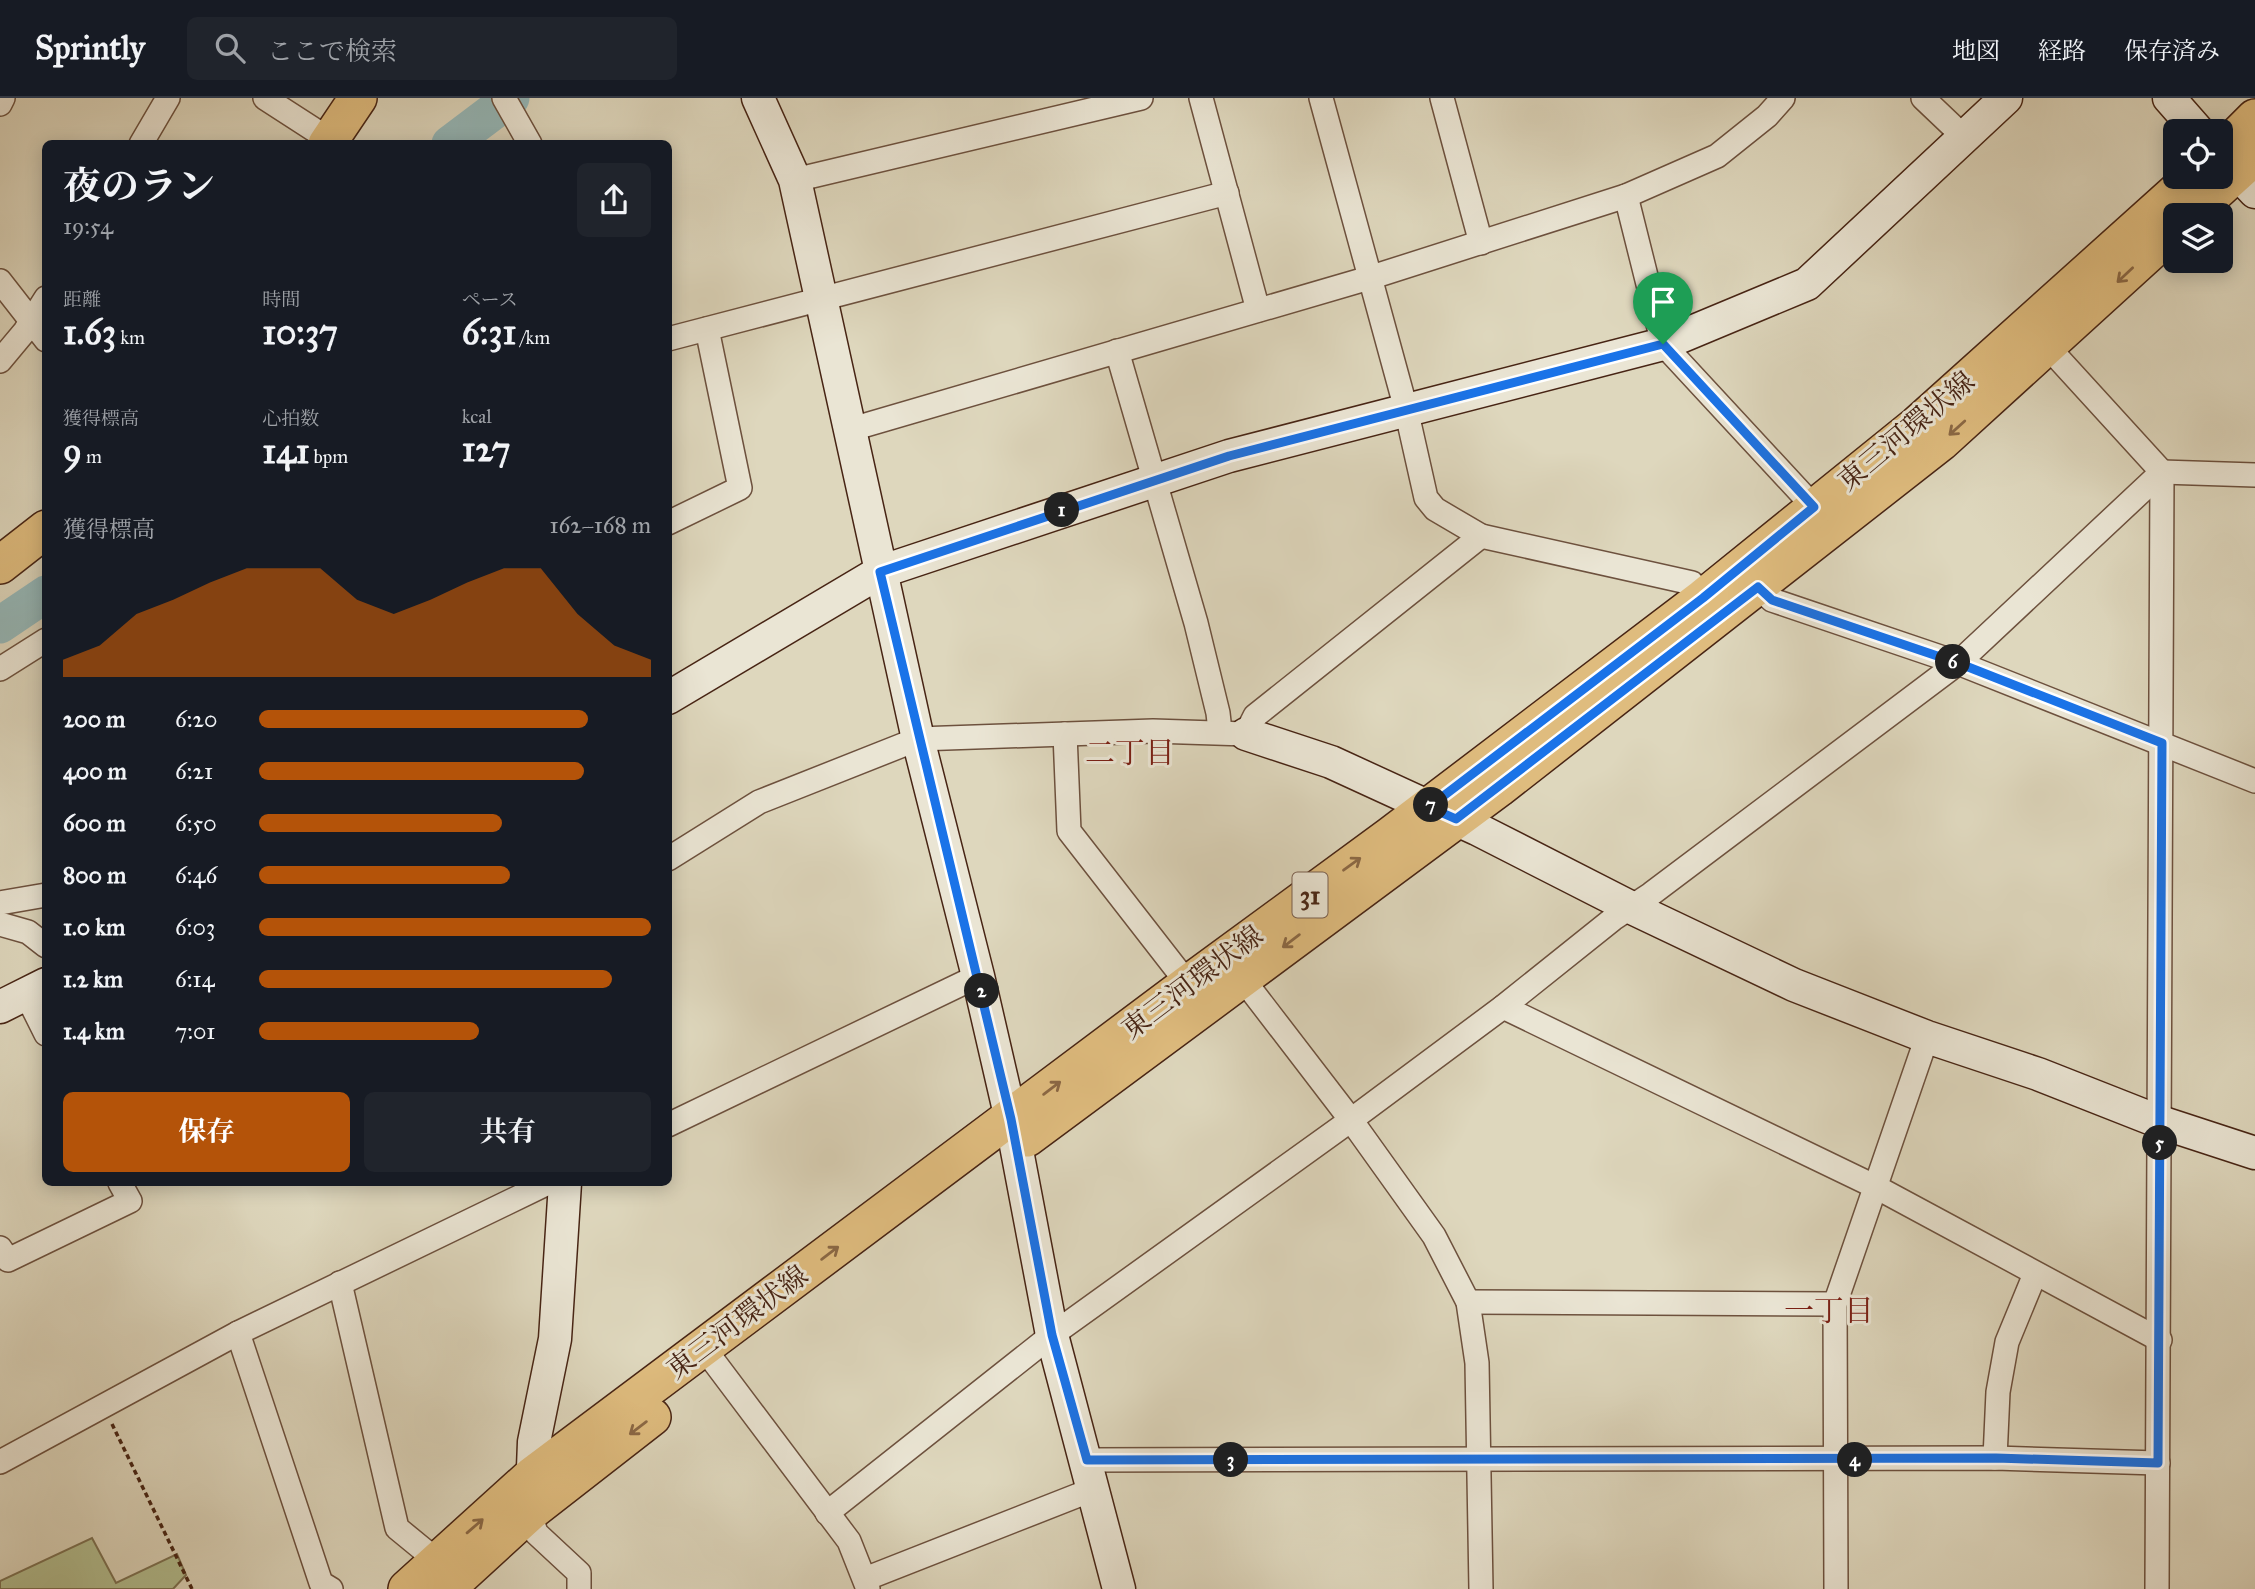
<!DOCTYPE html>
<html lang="ja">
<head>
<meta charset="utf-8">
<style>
	:root { --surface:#171b24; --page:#20242c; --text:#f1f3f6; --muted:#9ea1a6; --line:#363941; --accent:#b45309 }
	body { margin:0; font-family:"IM FELL Great Primer","Noto Serif JP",serif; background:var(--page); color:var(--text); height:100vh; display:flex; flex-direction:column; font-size:26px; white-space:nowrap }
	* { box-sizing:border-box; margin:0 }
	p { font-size:23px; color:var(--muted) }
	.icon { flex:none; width:38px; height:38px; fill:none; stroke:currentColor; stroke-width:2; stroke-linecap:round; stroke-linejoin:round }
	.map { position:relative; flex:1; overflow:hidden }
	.sheet { position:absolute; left:42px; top:42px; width:630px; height:1046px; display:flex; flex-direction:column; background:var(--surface); border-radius:10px; box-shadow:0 4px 18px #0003 }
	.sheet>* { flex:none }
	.fabs { position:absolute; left:2163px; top:21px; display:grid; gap:14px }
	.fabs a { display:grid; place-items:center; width:70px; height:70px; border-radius:10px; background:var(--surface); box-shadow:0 4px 18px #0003; font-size:35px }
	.pin { position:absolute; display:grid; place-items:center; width:60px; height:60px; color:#fff; margin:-72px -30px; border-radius:50% 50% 50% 0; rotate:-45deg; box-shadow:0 0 7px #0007 }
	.pin .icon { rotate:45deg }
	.km { position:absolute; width:35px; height:35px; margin:-18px; border-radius:50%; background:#222; color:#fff; font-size:19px; line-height:35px; text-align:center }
	.round { display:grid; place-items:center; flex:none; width:74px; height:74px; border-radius:10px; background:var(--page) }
	.summary { display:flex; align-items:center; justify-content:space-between; height:119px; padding:0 21px }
	h1 { font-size:38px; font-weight:700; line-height:52px }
	.figures { display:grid; grid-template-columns:repeat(3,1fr); gap:10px; height:119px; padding:7px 21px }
	.figures div { display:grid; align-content:center }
	.figures b { font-size:35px; font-weight:700 }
	.figures small { font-size:19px; font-weight:400 }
	.figures p { font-size:19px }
	.chart { height:196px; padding:14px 21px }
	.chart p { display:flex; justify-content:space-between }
	.chart svg { width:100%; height:126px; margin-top:7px; fill:var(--accent); opacity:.7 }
	.button { display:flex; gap:14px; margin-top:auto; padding:14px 21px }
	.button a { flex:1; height:80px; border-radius:10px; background:var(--accent); color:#fff; font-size:28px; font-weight:700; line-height:80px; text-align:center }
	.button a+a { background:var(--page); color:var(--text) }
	ul { padding:0 21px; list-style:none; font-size:23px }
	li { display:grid; grid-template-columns:112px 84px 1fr; align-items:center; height:52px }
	li i { height:18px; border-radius:9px; background:var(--accent) }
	header { display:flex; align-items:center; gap:42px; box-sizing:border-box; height:98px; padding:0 35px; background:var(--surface); border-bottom:2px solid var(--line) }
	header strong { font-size:33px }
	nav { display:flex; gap:38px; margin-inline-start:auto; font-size:24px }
	.search { width:490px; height:63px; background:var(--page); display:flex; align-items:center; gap:18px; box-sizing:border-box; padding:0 24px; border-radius:10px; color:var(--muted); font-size:26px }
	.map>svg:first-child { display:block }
</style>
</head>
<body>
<header>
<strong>Sprintly</strong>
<div class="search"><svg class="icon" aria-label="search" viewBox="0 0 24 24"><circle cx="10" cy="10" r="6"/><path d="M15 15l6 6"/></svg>ここで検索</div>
<nav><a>地図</a><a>経路</a><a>保存済み</a></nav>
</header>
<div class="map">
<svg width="2255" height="1491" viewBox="0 0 2255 1491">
	<rect width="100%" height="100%" fill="#ded7bd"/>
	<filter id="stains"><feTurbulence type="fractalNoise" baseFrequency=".00286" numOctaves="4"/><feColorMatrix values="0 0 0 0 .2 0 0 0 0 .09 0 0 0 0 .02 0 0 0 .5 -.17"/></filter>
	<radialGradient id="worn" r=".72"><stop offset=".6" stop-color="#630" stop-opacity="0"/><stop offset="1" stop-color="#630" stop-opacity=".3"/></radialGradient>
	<polygon fill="#b2be90" stroke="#7c7152" stroke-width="2" points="92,1440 116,1485 177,1456 186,1477 173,1491 0,1491 0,1483"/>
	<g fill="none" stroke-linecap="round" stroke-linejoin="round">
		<g stroke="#95b8b9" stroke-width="37">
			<polyline points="450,46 511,0"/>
			<polyline points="0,527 46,496"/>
		</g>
		<g stroke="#6d513e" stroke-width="26">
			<g id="street">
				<polyline points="265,0 330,42"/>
				<polyline points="504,0 530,46"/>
				<polyline points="1201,0 1258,212"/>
				<polyline points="1321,0 1406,311 1426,400 1435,411 1481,438 1692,485 1703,500"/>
				<polyline points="1442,0 1481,145"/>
				<polyline points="1923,0 1964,39"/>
				<polyline points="0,6 3,0"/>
				<polyline points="141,46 168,0"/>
				<polyline points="795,82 1141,0"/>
				<polyline points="1626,98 1663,246 1814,409"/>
				<polyline points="0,183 46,242"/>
				<polyline points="668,241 1227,95"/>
				<polyline points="2047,248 2162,374 2157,1491"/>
				<polyline points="1117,253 1196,525 1218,615 1220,633"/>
				<polyline points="0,263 25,233 46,200"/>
				<polyline points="852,331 1369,180 1626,98 1717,58 1767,18 1783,0"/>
				<polyline points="668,425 740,390 707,231"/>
				<polyline points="1758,489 1772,502 1958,565 2255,683"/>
				<polyline points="0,571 46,542"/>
				<polyline points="1065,636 1069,733 1188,886"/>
				<polyline points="668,761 759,704 918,641 1153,633 1246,636 1255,618 1481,438"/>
				<polyline points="0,805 46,797"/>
				<polyline points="0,826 28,834 46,848"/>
				<polyline points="1242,880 1351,1022 1434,1138 1468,1204 1477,1265 1481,1491"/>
				<polyline points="26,896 46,936"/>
				<polyline points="1503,909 1876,1089 2160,1242"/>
				<polyline points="668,1027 978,878"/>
				<polyline points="0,1150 8,1162 130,1103 120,1085"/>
				<polyline points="340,1185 397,1430 436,1462"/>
				<polyline points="1468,1204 1835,1206"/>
				<polyline points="238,1235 321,1485 331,1491"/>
				<polyline points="703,1249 849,1443 868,1491"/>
				<polyline points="1995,1360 1998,1294 2007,1244 2035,1176"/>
				<polyline points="1088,1362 1995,1360 2158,1365"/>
				<polyline points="0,1364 238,1235 548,1085"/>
				<polyline points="530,1414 536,1435 579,1475 579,1491"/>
				<polyline points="827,1415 1052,1237 1351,1022 1503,909 1613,821 1651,796 1958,565 2162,374 2255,377"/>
				<polyline points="865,1481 1094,1391"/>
				<polyline points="1836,1491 1835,1206 1927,939"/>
			</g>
		</g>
		<g stroke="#472414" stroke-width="35">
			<g id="secondary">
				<polyline points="758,0 795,82 918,641 978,878 1011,1021 1052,1237 1119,1491"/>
				<polyline points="2169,0 2198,33"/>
				<polyline points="2221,58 2255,94"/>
				<polyline points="668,600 880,474 1229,358 1663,246 1807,186 2006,0"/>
				<polyline points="1246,636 1331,664 1477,731 1630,809 1794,887 1927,939 2038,976 2160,1024 2255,1055"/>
				<polyline points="0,909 46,886"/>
				<polyline points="532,1395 534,1344 555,1241 565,1085"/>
			</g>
		</g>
		<g stroke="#472414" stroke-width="40">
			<g id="primary">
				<polyline points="327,46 358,0"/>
				<polyline points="2221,54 2255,20"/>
				<polyline points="2190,117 2255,58"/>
				<polyline points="0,467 46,431"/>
				<polyline points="1027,1040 1499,690 1941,344 2175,131"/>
				<polyline points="407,1491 533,1377 1188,886 1390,738 1703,500 1917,327 2193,79"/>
				<polyline points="446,1491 530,1414 652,1319"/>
			</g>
		</g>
		<polyline stroke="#472414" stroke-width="3.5" stroke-dasharray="5 3.5" stroke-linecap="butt" points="112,1326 192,1491"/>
		<use href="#street" stroke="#eae5d4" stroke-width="23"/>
		<use href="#secondary" stroke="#eae5d4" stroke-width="32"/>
		<use href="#primary" stroke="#dfbc7e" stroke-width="37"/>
	</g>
	<defs><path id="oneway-shaft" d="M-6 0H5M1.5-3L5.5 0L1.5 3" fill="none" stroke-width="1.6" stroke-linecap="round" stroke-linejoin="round" transform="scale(1.75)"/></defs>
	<g stroke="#8b6844">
		<use href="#oneway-shaft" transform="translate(2125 177) rotate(137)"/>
		<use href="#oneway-shaft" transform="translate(1957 330) rotate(138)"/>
		<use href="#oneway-shaft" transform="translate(1352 766) rotate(-36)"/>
		<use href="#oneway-shaft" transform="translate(1291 843) rotate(143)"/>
		<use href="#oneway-shaft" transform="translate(1052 990) rotate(-37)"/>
		<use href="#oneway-shaft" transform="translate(830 1155) rotate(-37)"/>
		<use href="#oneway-shaft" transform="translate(638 1330) rotate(143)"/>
		<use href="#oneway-shaft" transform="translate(475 1428) rotate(-41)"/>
	</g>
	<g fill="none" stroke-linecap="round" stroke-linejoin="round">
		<g stroke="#fff" stroke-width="14">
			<polygon id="route" points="1663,246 1814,409 1703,500 1429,709 1456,721 1758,489 1772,502 1958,565 2162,645 2158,1365 1996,1360 1087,1362 1052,1237 1011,1021 880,474 1229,358"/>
		</g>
		<use href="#route" stroke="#1a73e8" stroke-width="9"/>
	</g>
	<g text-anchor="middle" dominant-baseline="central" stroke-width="6" stroke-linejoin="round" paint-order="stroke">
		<rect fill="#eae5d4" stroke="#785e4e" stroke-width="2" x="1292.5" y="774.5" width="35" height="45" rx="5"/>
		<g font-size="26" font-weight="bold" fill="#472414">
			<text x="1310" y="797">31</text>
		</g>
		<g font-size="28" fill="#472414" stroke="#eae5d4">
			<text transform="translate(1906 333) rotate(-40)">東三河環状線</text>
			<text transform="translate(1192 884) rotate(-37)">東三河環状線</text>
			<text transform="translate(737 1224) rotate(-37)">東三河環状線</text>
		</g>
		<g font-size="30" fill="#7a1f14" stroke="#eae5d4">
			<text x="1130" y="655">二丁目</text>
			<text x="1829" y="1213">一丁目</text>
		</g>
	</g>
	<rect width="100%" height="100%" filter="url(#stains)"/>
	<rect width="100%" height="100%" fill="url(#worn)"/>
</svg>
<div class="fabs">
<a><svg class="icon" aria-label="locate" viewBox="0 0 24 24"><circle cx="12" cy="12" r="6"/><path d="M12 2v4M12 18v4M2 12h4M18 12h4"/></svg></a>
<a><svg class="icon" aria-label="layers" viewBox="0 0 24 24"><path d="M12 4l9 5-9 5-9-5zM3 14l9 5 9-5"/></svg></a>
</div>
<div class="pin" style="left:1663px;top:246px;background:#1e9e55"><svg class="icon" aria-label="arrive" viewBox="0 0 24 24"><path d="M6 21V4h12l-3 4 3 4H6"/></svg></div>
<b class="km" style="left:1062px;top:412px">1</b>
<b class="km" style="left:982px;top:893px">2</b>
<b class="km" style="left:1231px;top:1362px">3</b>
<b class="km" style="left:1855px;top:1362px">4</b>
<b class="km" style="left:2160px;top:1045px">5</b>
<b class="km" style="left:1953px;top:564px">6</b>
<b class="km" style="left:1431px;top:707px">7</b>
<section class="sheet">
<div class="summary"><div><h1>夜のラン</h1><p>19:54</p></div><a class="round"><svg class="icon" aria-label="share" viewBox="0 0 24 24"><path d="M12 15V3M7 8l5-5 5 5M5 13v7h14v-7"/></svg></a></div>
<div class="figures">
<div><p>距離</p><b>1.63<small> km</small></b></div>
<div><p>時間</p><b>10:37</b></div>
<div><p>ペース</p><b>6:31<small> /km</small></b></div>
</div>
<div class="figures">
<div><p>獲得標高</p><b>9<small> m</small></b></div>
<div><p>心拍数</p><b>141<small> bpm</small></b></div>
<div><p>kcal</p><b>127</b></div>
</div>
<div class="chart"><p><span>獲得標高</span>162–168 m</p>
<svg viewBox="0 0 160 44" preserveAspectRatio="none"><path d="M0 44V38L10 33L20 22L30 17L40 11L50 6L60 6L70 6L80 17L90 22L100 17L110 11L120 6L130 6L140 22L150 33L160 38V44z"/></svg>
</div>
<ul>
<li><b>200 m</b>6:20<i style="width:84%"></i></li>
<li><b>400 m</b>6:21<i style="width:83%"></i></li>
<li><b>600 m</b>6:50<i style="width:62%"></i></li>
<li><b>800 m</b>6:46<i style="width:64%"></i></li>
<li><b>1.0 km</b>6:03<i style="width:100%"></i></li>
<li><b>1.2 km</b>6:14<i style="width:90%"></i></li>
<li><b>1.4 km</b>7:01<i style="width:56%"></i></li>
</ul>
<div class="button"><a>保存</a><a>共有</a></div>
</section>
</div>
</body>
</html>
